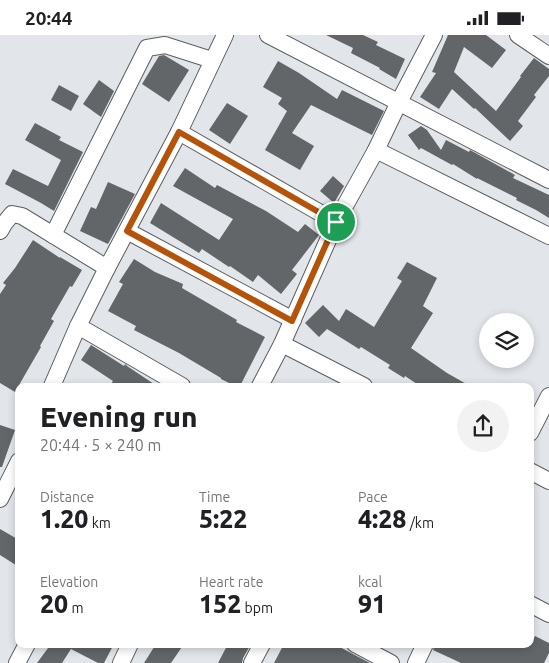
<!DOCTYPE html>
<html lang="en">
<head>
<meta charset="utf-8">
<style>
	:root { --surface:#fff; --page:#f2f2f2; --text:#202124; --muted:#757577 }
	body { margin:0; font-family:Ubuntu,sans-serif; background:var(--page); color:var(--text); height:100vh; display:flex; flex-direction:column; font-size:19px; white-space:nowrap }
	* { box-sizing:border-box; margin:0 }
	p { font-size:16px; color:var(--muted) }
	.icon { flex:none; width:28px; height:28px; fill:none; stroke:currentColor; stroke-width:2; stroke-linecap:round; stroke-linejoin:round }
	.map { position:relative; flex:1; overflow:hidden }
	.drawer { position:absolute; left:15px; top:348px; width:519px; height:265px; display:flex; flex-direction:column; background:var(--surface); border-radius:10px; box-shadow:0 2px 8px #0003 }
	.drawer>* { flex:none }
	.buttons { position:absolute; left:479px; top:278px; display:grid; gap:10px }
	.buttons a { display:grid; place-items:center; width:55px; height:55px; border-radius:50%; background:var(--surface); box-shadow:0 2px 8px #0003; font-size:25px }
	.pin { position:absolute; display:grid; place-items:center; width:42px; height:42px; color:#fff; margin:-21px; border:2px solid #fff; border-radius:50%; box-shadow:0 1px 5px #0007 }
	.round { display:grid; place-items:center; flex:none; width:52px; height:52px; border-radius:26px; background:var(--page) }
	.summary { display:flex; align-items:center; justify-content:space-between; height:85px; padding:0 25px }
	h1 { font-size:28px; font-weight:800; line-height:38px }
	.metrics { display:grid; grid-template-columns:repeat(3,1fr); gap:8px; height:85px; padding:5px 25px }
	.metrics div { display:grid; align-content:center }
	.metrics b { font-size:25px; font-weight:800 }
	.metrics small { font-size:14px; font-weight:400 }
	.metrics p { font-size:14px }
	.status { display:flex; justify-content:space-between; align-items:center; height:35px; padding:0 25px; background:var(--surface); direction:ltr }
	.status svg { height:14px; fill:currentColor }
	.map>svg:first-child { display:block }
</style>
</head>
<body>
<div class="status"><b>20:44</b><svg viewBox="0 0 49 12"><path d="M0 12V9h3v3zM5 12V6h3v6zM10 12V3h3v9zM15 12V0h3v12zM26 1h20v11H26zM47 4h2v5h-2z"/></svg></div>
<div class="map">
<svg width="549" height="628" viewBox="0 0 549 628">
	<rect width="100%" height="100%" fill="#e2e6ea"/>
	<g fill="#626668">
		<polygon points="326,0 363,0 378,7 376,10 405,24 396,44 379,34 380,33 351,18 353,13"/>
		<polygon points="448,0 486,0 506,15 492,33 464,12 454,37 496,76 521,42 520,41 534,23 549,34 549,41 534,60 536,62 518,86 523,91 510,106 475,73 474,74 452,54 439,74 420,62 436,38 432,37"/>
		<polygon points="164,20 189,35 169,67 142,49 159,21"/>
		<polygon points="278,26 299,38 337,64 342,55 384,76 372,100 311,70 292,98 314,111 300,135 265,115 287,76 278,69 282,63 263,52"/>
		<polygon points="99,45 114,56 101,82 83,69"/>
		<polygon points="59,50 79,61 71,76 51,65"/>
		<polygon points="227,68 248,81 230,109 209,95"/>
		<polygon points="35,88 61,102 59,105 83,117 54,176 41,168 5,149 13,134 48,151 61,125 25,105"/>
		<polygon points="421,91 427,95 441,115 446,105 469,117 470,115 515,140 513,143 549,160 549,183 536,175 516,165 517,163 477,143 477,144 453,129 452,130 421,113 419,115 408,100"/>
		<polygon points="185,133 215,153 217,150 266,176 298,197 305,189 319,200 292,235 297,239 281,259 258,240 253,247 230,231 229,232 202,214 199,218 150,188 161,168 219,205 233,184 173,151"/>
		<polygon points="333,141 344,151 334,168 320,156"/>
		<polygon points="108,147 135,159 108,209 80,196 91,172 96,174"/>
		<polygon points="33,205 60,223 60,222 82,235 72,252 70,251 51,284 54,286 40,311 41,312 15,357 0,348 0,259 6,250 3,248 15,233"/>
		<polygon points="134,224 155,237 183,249 182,253 237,285 236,287 265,302 240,351 235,351 221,344 221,343 179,318 134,295 136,291 108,276 123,249 119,247"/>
		<polygon points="407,227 437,243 423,271 433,278 411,313 447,338 470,351 420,351 405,341 404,343 388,333 390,330 361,312 359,314 327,294 319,302 305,288 323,270 339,286 346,274 374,292 402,246 397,243"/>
		<polygon points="91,310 124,331 125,329 127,331 157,351 110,351 113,346 81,325"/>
		<polygon points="0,390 15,395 2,432 0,432"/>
		<polygon points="0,494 19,505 19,532 0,520"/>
		<polygon points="535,601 549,608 549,618 544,628 461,628 433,615 435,609 530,609"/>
		<polygon points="51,609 114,609 104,628 98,628 71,614 62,628 37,628"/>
		<polygon points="156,609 184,609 171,628 144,628"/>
		<polygon points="228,609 251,609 243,623 242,628 218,628"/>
		<polygon points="284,609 334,609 370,628 274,628"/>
	</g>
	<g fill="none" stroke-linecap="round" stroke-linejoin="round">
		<g stroke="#5b5e61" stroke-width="18">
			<g id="minor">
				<polyline points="268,0 549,145"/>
				<polyline points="518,0 549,21"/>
				<polyline points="179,97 336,187"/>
				<polyline points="376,115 549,201"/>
				<polyline points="0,196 4,189 12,179 22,181 107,233"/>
				<polyline points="127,196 293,285"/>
				<polyline points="53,200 147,13 165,10 212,25"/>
				<polyline points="78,291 182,351"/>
				<polyline points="282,309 364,351"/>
				<polyline points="52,351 78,291 107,233 179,97 225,0"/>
				<polyline points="260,351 282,309 336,187 376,115 399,67 434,0"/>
				<polyline points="530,398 549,361"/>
				<polyline points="530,436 549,446"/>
				<polyline points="0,464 19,426"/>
				<polyline points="530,569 549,579"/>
				<polyline points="355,609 391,628"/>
				<polyline points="17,628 27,609"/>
				<polyline points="121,628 130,609"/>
				<polyline points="252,628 262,609"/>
				<polyline points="416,628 425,609"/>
			</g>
		</g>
		<use href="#minor" stroke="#fff" stroke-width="16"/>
	</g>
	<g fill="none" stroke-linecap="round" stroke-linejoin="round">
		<g stroke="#fff" stroke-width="10">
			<polygon id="route" points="179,97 336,187 292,286 127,196"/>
		</g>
		<use href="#route" stroke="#b45309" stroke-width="6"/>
	</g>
</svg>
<div class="buttons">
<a><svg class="icon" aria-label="layers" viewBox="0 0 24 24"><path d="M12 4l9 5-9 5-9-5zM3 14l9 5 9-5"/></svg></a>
</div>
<div class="pin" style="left:336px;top:187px;background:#1e9e55"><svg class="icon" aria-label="arrive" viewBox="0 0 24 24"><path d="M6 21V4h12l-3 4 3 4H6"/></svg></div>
<section class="drawer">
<div class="summary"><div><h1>Evening run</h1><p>20:44 · 5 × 240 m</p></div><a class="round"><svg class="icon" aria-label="share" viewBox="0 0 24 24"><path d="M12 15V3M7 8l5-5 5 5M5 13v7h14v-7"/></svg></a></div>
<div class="metrics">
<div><p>Distance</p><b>1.20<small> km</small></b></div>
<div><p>Time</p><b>5:22</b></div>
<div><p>Pace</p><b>4:28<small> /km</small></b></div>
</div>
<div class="metrics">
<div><p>Elevation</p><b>20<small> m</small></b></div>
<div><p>Heart rate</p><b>152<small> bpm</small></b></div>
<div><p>kcal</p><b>91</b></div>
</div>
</section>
</div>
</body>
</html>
